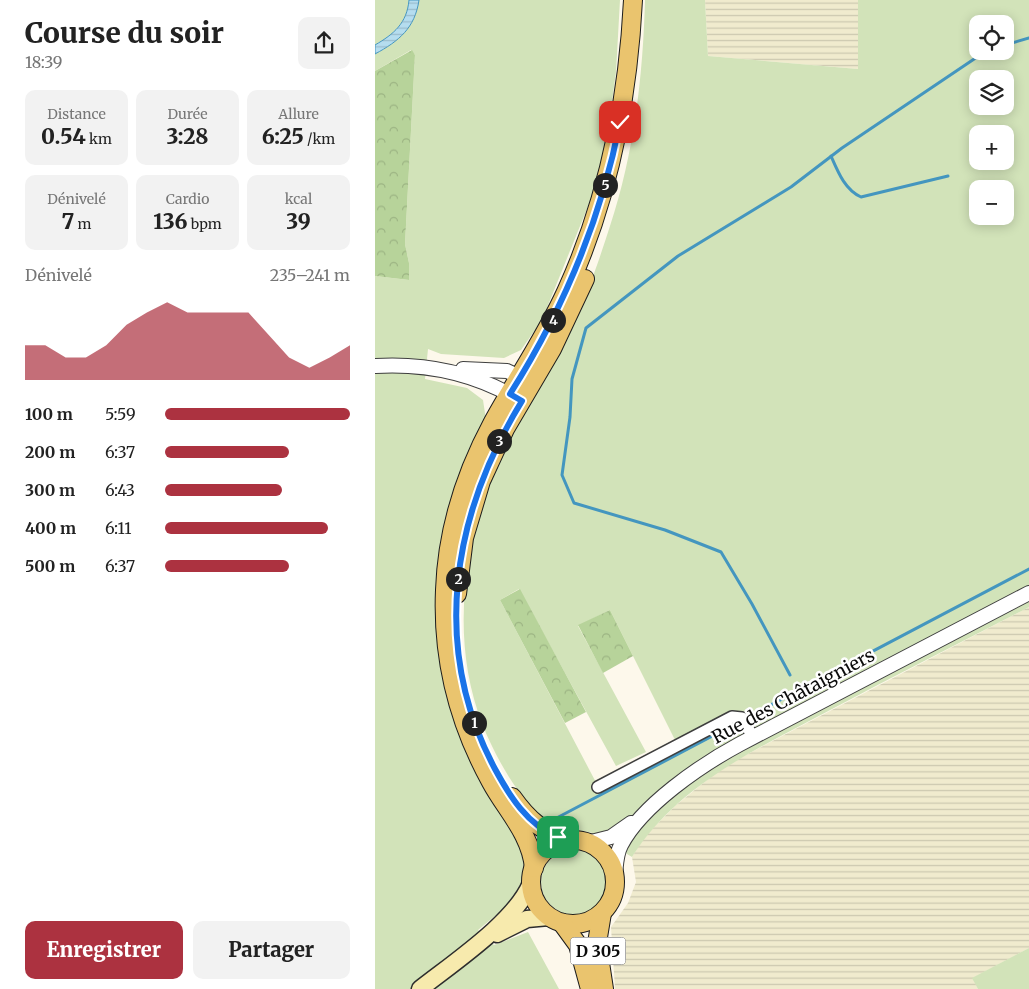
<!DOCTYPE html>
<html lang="fr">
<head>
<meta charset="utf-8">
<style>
	:root { --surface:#fff; --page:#f2f2f2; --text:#222; --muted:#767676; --accent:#ac3240 }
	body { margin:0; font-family:Merriweather,serif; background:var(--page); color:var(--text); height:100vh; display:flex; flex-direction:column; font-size:19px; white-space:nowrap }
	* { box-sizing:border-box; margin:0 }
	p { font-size:16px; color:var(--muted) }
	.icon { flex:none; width:28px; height:28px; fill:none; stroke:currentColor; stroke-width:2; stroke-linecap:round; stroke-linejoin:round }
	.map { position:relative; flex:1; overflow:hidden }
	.panel { display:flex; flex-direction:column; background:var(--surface); width:375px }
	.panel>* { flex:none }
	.controls { position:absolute; left:594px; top:15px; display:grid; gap:10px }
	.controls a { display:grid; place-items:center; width:45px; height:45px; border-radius:10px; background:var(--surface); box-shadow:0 2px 12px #0003; font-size:25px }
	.pin { position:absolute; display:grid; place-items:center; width:42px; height:42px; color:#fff; margin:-21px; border-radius:10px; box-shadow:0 2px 8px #0006 }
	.km { position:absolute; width:25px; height:25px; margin:-12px; border-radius:50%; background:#222; color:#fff; font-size:14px; line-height:25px; text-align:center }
	.round { display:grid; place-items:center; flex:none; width:52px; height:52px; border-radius:10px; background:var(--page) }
	.summary { display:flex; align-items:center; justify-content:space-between; height:85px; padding:0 25px }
	h1 { font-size:28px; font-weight:800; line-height:38px }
	.figures { display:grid; grid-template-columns:repeat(3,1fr); gap:8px; height:85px; padding:5px 25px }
	.figures div { display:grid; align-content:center; border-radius:10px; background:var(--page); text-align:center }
	.figures b { font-size:21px; font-weight:800 }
	.figures small { font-size:14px; font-weight:400 }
	.figures p { font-size:14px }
	.chart { height:140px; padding:10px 25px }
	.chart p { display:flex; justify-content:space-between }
	.chart svg { width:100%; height:90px; margin-top:5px; fill:var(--accent); opacity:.7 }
	.action { display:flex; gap:10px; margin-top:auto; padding:10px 25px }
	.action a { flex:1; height:58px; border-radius:10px; background:var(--accent); color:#fff; font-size:20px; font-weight:800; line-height:58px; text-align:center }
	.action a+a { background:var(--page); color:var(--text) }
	ul { padding:0 25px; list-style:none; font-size:16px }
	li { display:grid; grid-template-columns:80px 60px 1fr; align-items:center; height:38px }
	li i { height:12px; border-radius:6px; background:var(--accent) }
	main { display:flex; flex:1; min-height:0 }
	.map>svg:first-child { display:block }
</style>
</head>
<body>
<main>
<section class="panel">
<div class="summary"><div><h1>Course du soir</h1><p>18:39</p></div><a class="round"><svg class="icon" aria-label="share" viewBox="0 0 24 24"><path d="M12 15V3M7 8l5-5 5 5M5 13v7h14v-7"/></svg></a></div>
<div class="figures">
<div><p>Distance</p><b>0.54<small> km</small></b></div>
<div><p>Durée</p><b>3:28</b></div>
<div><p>Allure</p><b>6:25<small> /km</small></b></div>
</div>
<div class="figures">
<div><p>Dénivelé</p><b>7<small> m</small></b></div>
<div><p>Cardio</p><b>136<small> bpm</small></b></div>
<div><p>kcal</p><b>39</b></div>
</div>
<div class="chart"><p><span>Dénivelé</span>235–241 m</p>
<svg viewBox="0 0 160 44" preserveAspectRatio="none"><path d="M0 44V27L10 27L20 33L30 33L40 27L50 17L60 11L70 6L80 11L90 11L100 11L110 11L120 22L130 33L140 38L150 33L160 27V44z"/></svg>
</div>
<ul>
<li><b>100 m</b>5:59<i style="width:100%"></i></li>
<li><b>200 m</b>6:37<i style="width:67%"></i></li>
<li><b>300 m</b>6:43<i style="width:63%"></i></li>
<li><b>400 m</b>6:11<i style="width:88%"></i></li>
<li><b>500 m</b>6:37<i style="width:67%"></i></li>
</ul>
<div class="action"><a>Enregistrer</a><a>Partager</a></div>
</section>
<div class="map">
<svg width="654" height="989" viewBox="0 0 654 989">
	<defs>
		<pattern id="farmland-rules" width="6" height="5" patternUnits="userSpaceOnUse" patternTransform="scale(1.25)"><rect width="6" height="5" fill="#f0ebce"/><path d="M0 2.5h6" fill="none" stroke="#ccc8b0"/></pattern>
		<pattern id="forest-crowns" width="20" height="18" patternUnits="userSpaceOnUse" patternTransform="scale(1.25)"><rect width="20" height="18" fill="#b7d39a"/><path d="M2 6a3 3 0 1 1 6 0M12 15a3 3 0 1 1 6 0" fill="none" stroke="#9cb483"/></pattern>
		<pattern id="water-rules" width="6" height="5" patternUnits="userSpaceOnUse" patternTransform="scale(1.25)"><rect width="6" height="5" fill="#b5ddef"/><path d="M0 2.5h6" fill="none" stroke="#9abccc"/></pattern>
	</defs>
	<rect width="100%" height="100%" fill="#fdf8eb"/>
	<g fill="url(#farmland-rules)">
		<polygon points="330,0 483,0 483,69 333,56"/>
		<polygon points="654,607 654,948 598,978 603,989 240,989 236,927 253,903 261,882 257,857 270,836 300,806 348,767"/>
	</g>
	<g fill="#d2e3b9" fill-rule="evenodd">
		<path d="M0,0H34C32,23 19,34 0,45Z"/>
		<path d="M44,0H245L241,72L230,153L218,194L167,320L146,350L129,358L66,354L53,349L50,379L92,388L108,400L111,420L64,556L79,711L152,859L149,885L131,907L103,930L119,945L153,932L184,989H0V276L34,280V263L30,244L40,55L36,50L0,71V54C23,42 40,26 44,0Z"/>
		<path d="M270,0H330L333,56L483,69V0H654V607C589,641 523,674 459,708C384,748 304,783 257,857C245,850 232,839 220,834C206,828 189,834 177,825C146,804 122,760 108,726C85,667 85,609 95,548C99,526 103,503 112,482C134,426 171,375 198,322C213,294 225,257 235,226C259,154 268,76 270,0ZM602,24H630V51H602ZM602,79H630V106H602ZM602,134H630V161H602ZM602,189H630V216H602ZM144,589L241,766L271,752L203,626L235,610L304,748L225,790L125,600Z"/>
		<circle cx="199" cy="882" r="33"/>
		<polygon points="654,948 654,989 603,989 597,978"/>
	</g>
	<g fill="url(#forest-crowns)">
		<polygon points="37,50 40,55 30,244 34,263 34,280 0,276 0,71"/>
		<polygon points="145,589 211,712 190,723 125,600"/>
		<polygon points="235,610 258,656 228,673 203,625"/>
	</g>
	<path fill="url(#water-rules)" stroke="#4496bf" d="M34,0H44C40,28 24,41 0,54V45C19,34 32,23 34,0Z"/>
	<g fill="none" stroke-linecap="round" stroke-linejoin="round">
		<g stroke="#4496bf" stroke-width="3">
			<polyline points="630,45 654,38"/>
			<path d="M456,156C463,172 470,190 486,197L573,176"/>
			<polyline points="415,675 377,604 346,552 290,530 199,503 187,475 195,417 197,379 211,328 303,256 416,187 467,148 611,51"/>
			<polyline points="369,719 654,569"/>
			<polyline points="174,822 364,722"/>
		</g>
		<g stroke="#3e3e3e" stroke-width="14">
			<polyline id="minor" points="223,787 357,717 367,718 378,737"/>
		</g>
		<g stroke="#3e3e3e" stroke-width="16">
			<g id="tertiary">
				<path d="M0,366C51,363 99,373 143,399"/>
				<polyline points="88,369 132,371 154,381"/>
				<polyline points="212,843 236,837 256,823"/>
				<path d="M240,875C241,865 241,854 246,845C267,805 326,765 365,744L654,593"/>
			</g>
		</g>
		<g stroke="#2d2d2d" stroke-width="19">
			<g id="secondary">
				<polyline points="122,934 152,919 174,917"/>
				<path d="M45,989C78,963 141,921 156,883"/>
			</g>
		</g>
		<g stroke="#1c1c1c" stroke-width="20">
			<g id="primary">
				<polyline points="82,594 89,538 106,481 130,429 177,349 210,279"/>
				<path d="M137,797C154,821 168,833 197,840"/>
				<circle cx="198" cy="882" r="42"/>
				<path d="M159,868C156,834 131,810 116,782C83,722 67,658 70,590C72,531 90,474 118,422C142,378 170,338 191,292C233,200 253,101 258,0"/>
				<polyline points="227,913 222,943 229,989"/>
				<polyline points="187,923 203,945 215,989"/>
			</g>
		</g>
		<use href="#minor" stroke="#fff" stroke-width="11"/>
		<use href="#tertiary" stroke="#fff" stroke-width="14"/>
		<use href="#secondary" stroke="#f7eaad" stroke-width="16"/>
		<use href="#primary" stroke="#eac46e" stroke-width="18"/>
	</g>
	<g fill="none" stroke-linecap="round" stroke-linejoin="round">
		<g stroke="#fff" stroke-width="10">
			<path id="route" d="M183,837C153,826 134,795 120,769C55,647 77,515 147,401L135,394C188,310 226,220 245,122"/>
		</g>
		<use href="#route" stroke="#1a73e8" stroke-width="6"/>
	</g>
	<g text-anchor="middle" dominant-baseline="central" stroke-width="5" stroke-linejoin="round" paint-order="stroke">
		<rect fill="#fff" stroke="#545454" stroke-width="1" x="195.5" y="937.5" width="55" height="27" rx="4"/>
		<g font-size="16" font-weight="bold" fill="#0b0b0b">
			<text x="223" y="951">D 305</text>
		</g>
		<g font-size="18" fill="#0b0b0b" stroke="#fff">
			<text transform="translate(418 696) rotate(-28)">Rue des Châtaigniers</text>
		</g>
	</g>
</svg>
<div class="controls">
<a><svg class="icon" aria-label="locate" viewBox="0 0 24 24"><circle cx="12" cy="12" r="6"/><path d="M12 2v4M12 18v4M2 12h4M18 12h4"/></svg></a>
<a><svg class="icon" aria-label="layers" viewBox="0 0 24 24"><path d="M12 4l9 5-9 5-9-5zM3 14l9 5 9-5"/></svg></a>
<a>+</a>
<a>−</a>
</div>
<div class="pin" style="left:183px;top:837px;background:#1e9e55"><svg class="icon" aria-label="arrive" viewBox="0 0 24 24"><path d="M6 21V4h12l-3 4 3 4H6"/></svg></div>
<div class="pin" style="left:245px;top:122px;background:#d93025"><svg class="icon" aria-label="check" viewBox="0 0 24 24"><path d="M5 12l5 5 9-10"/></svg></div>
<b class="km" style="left:99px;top:723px">1</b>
<b class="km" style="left:83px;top:579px">2</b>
<b class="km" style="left:124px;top:441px">3</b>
<b class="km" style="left:178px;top:320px">4</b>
<b class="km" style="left:230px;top:185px">5</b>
</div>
</main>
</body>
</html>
